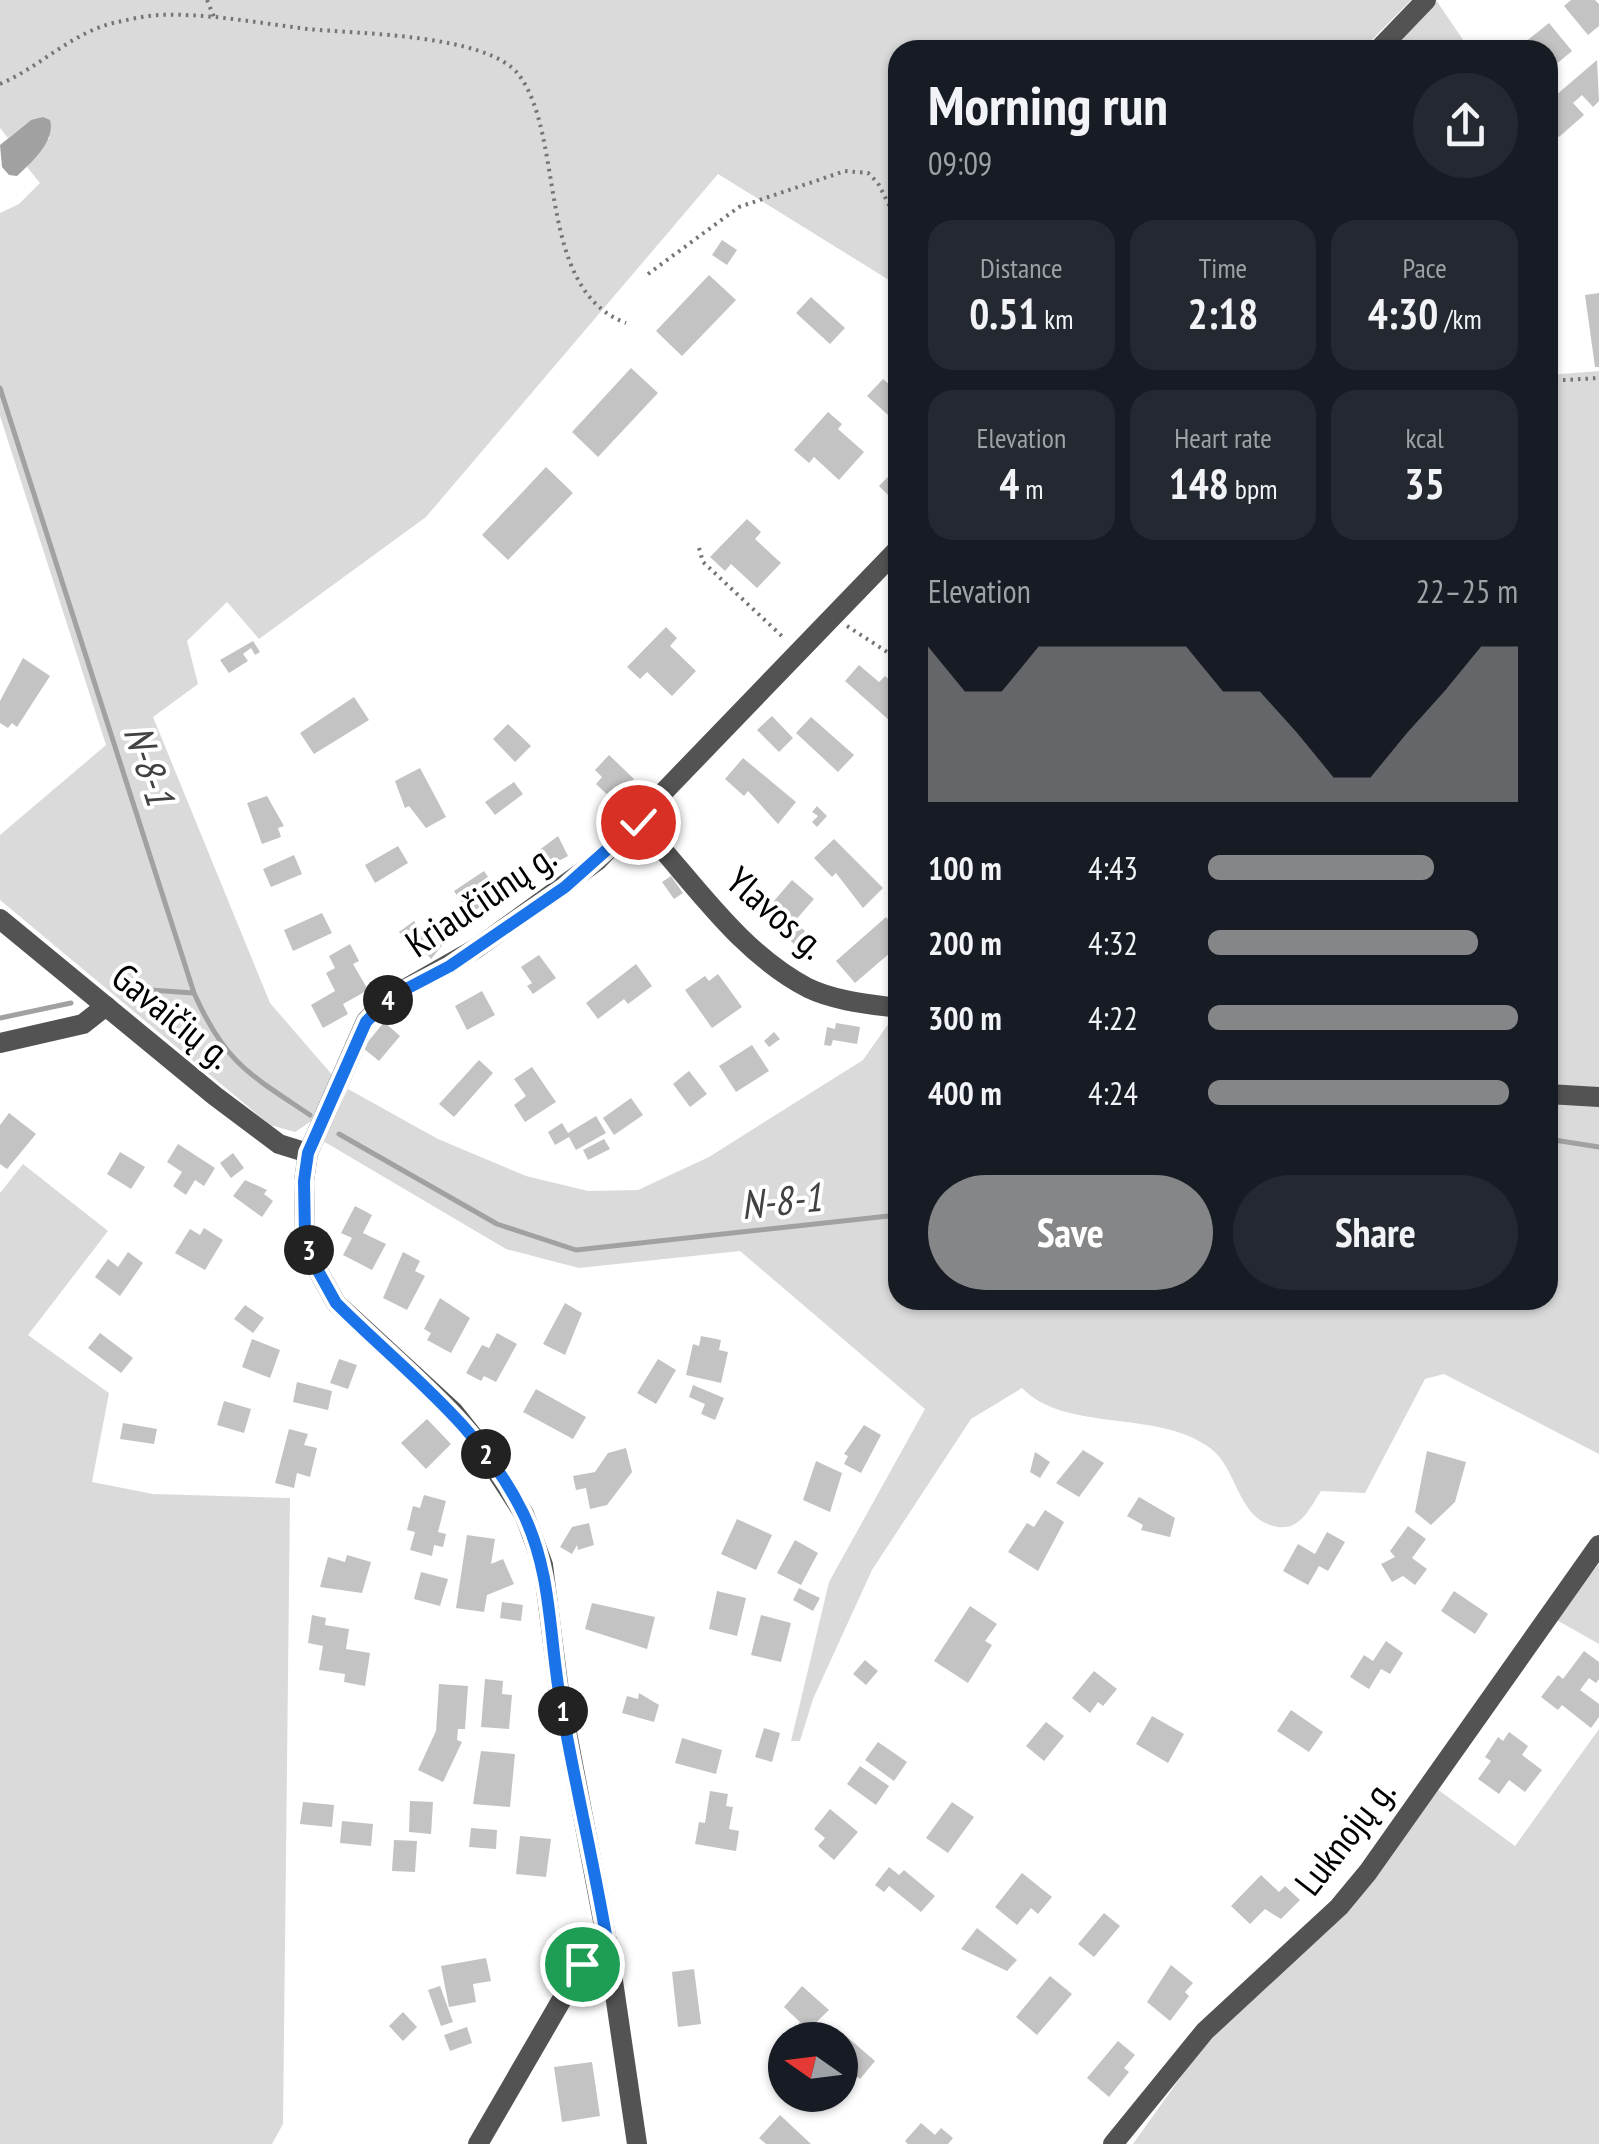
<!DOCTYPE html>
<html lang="en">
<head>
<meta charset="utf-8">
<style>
	:root { --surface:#171b24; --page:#242831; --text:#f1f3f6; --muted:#9ea1a6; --accent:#858687 }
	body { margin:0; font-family:"PT Sans Narrow",sans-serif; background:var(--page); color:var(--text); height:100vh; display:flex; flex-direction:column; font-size:38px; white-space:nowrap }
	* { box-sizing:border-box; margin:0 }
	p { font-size:32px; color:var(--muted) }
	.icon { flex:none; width:55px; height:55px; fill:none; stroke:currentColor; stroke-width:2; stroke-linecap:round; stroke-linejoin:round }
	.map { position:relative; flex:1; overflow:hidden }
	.sheet { position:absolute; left:888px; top:40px; width:670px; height:1270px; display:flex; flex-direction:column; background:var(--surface); border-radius:30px; box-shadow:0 2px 8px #0004 }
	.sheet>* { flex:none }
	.needle { width:65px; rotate:284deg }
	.controls { position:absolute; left:768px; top:2022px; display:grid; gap:20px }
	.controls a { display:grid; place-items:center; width:90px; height:90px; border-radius:50%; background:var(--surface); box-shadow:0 2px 8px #0004; font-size:50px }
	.pin { position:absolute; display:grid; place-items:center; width:85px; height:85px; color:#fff; margin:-42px; border:5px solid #fff; border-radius:50%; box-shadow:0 2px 10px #0007 }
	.km { position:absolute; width:50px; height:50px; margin:-25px; border-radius:50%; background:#222; color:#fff; font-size:28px; line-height:50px; text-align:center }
	.round { display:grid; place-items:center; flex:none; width:105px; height:105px; border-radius:52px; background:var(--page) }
	.headline { display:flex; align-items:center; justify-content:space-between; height:170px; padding:0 40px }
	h1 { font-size:55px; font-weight:700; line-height:75px }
	.metrics { display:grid; grid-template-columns:repeat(3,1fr); gap:15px; height:170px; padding:10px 40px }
	.metrics div { display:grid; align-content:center; border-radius:25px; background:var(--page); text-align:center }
	.metrics b { font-size:42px; font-weight:700 }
	.metrics small { font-size:28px; font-weight:400 }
	.metrics p { font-size:28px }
	.chart { height:280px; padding:20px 40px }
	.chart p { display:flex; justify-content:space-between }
	.chart svg { width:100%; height:180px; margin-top:10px; fill:var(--accent); opacity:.7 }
	.cta { display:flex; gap:20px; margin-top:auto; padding:20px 40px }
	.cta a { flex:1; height:115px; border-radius:60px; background:var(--accent); color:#fff; font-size:40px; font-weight:700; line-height:115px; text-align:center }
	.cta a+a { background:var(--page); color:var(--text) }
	ul { padding:0 40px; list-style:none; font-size:32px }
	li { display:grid; grid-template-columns:160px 120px 1fr; align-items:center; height:75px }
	li i { height:25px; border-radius:12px; background:var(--accent) }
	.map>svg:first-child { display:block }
</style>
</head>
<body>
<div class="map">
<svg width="1599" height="2144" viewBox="0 0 1599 2144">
	<rect width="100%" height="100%" fill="#fff"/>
	<g fill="#dadada">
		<polygon points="0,0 1411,0 1362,50 898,50 897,285 718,174 426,517 259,639 227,602 187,641 198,684 153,717 270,1003 334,1077 313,1120 295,1132 270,1125 0,900 0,835 106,745 0,416 0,213 19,204 40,183 27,167 50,137 31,120 8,138 0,128"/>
		<polygon points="1436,0 1470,50 1389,50"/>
		<path d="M1599,371V1454L1444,1374L1425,1379L1365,1493L1321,1491C1308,1511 1298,1535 1270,1525C1237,1514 1237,1468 1210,1448C1158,1409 1065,1433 1022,1388L971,1419L872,1570L813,1699L800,1741H791L829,1582L925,1409L740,1251L579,1268L506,1249L323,1141L348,1089L438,1139L526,1176L588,1191L638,1190L709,1157L863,1060L889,1023H897L898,1300H1548V375Z"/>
		<polygon points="23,1164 108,1231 28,1335 109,1393 92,1482 153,1494 290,1498 283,2124 272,2144 0,2144 0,1193"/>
		<polygon points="1599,1564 1599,1644 1553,1618"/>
		<polygon points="1599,1729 1599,2144 1133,2144 1200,2050 1437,1789 1515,1846"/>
	</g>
	<path fill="#a1a1a1" d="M43,117L50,120C56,141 31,163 17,176L9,175L2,167L0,145L31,120Z"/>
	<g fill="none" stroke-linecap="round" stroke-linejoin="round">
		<g stroke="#a1a1a1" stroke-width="5">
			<path d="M0,388L194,993C225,1063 249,1074 310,1115"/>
			<polyline points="122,988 193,993"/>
			<polyline points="0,1018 71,1003"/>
			<polyline points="339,1134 497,1224 576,1250 898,1215"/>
			<polyline points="1548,1139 1599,1147"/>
		</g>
	</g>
	<g fill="#c3c3c3">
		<polygon points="1571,0 1595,0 1599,4 1599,26 1588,35 1564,6"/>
		<polygon points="1549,23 1572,51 1548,71 1548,50 1530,50 1524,43"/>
		<polygon points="1597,60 1599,101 1593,107 1582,95 1573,103 1584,115 1559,137 1548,124 1548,102"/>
		<polygon points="722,240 737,250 727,265 712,255"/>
		<polygon points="709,275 736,300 682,356 656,331"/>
		<polygon points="1599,293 1599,367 1595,367 1585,295"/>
		<polygon points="811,297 845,328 830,344 796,313"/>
		<polygon points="1548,304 1557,371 1548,372"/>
		<polygon points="631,368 658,393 598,457 572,432"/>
		<polygon points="883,379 898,392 898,424 867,396"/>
		<polygon points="828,412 842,424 838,429 864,452 839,480 814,457 809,463 794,450"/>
		<polygon points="546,467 573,493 508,560 482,535"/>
		<polygon points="898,467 898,501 896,503 879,486"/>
		<polygon points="747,519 761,532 755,539 781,563 757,588 731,564 725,571 710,557"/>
		<polygon points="666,627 677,638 670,646 696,671 672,696 647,672 640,679 627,667"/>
		<polygon points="253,641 260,652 255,655 251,648 243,654 248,661 229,673 220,660"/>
		<polygon points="23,658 50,676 17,727 12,723 8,728 0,723 0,701"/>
		<polygon points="859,665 879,682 885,676 898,687 898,710 889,720 845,681"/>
		<polygon points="354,697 369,720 314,754 300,733"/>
		<polygon points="772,716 793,738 779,752 757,730"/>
		<polygon points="811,717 854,755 838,772 796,733"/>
		<polygon points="508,724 531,746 515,762 493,739"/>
		<polygon points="609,755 634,779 613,800 596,784 602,777 595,770"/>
		<polygon points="743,758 796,802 778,824 748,791 744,796 725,779"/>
		<polygon points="420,768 446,817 426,828 409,806 405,808 395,781"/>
		<polygon points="514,782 523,794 495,815 485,802"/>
		<polygon points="267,796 284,826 278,828 281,837 262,844 247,803"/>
		<polygon points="817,806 827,816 817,827 812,822 818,816 812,812"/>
		<polygon points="558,836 568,856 545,868 534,854"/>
		<polygon points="834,839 883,888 863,908 836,873 832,877 814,858"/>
		<polygon points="398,846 408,863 375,883 365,865"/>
		<polygon points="294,855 302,874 271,887 263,869"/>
		<polygon points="484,871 499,893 470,914 454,891"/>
		<polygon points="671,876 683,893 674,899 662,882"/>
		<polygon points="792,880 814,899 794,922 805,931 794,944 761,916"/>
		<polygon points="322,913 332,933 293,951 284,930"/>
		<polygon points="886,917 898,931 898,946 855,983 836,961"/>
		<polygon points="414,921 425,936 436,928 445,942 431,959 427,954 418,960 399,932"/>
		<polygon points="350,944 359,961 353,964 368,990 343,1004 348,1014 323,1028 311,1005 335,991 326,973 335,968 329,956"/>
		<polygon points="539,955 556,978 533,994 527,986 532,983 521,967"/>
		<polygon points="636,964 652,986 628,1004 624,999 598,1019 586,1003"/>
		<polygon points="718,974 742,1007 712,1028 685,990 705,976 709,981"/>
		<polygon points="482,991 495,1015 467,1030 455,1006"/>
		<polygon points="384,1022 400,1036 379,1061 363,1048"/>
		<polygon points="836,1023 860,1027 857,1044 833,1040 831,1046 824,1045 827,1027 835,1029"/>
		<polygon points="774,1032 780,1039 769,1047 764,1041"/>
		<polygon points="752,1045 769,1071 736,1092 719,1066"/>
		<polygon points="479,1060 493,1073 454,1117 439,1104"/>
		<polygon points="532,1067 556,1102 525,1122 514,1105 526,1096 514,1079"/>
		<polygon points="689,1071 707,1094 690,1107 673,1084"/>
		<polygon points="631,1098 643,1115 614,1135 603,1118"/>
		<polygon points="9,1113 36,1134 7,1169 0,1164 0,1125"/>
		<polygon points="596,1116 606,1133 576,1150 569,1137 555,1145 548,1132 562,1123 568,1133"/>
		<polygon points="604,1139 610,1149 588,1160 583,1150"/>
		<polygon points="178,1144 215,1168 204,1186 195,1180 186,1195 173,1186 182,1172 167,1162"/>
		<polygon points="120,1152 145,1167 131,1189 107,1174"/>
		<polygon points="233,1153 244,1168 231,1178 220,1163"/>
		<polygon points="245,1180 267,1190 264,1194 273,1201 262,1217 233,1196"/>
		<polygon points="355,1206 372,1215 363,1233 386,1244 372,1270 343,1255 352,1238 341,1233"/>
		<polygon points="204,1228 223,1240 205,1270 175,1253 190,1229 200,1235"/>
		<polygon points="128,1252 143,1263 120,1296 95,1277 108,1259 118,1267"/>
		<polygon points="403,1252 420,1261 415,1271 425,1276 407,1310 383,1298"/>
		<polygon points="440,1298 470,1318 451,1353 427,1340 431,1333 424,1329"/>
		<polygon points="565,1303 582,1313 565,1355 543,1344"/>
		<polygon points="245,1305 264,1318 253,1333 234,1319"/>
		<polygon points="100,1333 133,1358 121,1373 88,1348"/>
		<polygon points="497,1333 517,1344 496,1382 484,1376 481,1381 466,1373 482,1345 489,1348"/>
		<polygon points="701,1336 721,1340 719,1350 728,1352 721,1383 686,1375 693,1344 699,1346"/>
		<polygon points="252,1339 280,1350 270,1378 242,1367"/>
		<polygon points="339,1359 357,1365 348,1389 330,1383"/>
		<polygon points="658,1359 676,1370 656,1404 637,1393"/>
		<polygon points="297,1382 332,1391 328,1410 293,1402"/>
		<polygon points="693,1385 724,1398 715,1420 701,1414 705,1404 689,1397"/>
		<polygon points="536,1389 586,1417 573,1439 523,1412"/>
		<polygon points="224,1401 251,1409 244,1433 217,1425"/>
		<polygon points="427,1419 451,1444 426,1469 401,1443"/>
		<polygon points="123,1423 157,1429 154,1444 120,1439"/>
		<polygon points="864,1425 881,1435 861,1473 844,1464 848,1456 844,1454"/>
		<polygon points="289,1429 308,1434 304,1445 317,1448 310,1477 297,1473 294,1488 275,1483"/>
		<polygon points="626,1448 632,1472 607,1505 590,1509 586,1488 576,1490 573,1476 595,1472 608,1453"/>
		<polygon points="1083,1450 1104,1463 1079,1497 1056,1483"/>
		<polygon points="1427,1451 1466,1462 1455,1502 1431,1525 1415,1512"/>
		<polygon points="1035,1452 1050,1462 1040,1478 1030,1472"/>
		<polygon points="816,1461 842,1473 830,1512 803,1500"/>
		<polygon points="424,1495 446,1501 438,1532 446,1534 443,1547 434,1545 432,1556 410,1550 415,1532 407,1530 413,1506 420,1508"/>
		<polygon points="1139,1497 1175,1518 1170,1537 1141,1530 1143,1525 1127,1516"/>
		<polygon points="1045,1510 1064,1522 1038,1571 1008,1552 1027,1523 1034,1527"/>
		<polygon points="737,1519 772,1535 756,1570 721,1554"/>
		<polygon points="589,1523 594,1545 578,1550 577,1545 572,1554 560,1547 572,1527"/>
		<polygon points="1408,1526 1426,1539 1412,1558 1427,1569 1415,1585 1403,1576 1392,1582 1381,1564 1395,1557 1390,1551"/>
		<polygon points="1327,1532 1345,1542 1328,1571 1319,1566 1308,1585 1283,1571 1298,1544 1315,1554"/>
		<polygon points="467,1535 495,1539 491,1564 503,1559 514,1584 487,1595 484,1612 456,1608"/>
		<polygon points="795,1540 818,1553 801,1585 777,1573"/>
		<polygon points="347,1555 371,1562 362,1593 320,1587 328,1557 345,1562"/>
		<polygon points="421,1572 448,1579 440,1606 414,1599"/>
		<polygon points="799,1588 820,1598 813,1611 793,1600"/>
		<polygon points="717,1591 746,1598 737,1636 709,1629"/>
		<polygon points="1454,1591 1488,1614 1475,1634 1441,1611"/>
		<polygon points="502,1602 523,1605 521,1621 500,1618"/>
		<polygon points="592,1603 655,1617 647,1649 585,1629"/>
		<polygon points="970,1606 997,1624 985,1641 992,1645 968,1683 934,1661"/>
		<polygon points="312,1615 326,1618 325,1625 349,1629 346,1649 370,1653 365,1686 344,1682 345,1674 319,1670 323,1646 308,1643"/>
		<polygon points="761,1615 791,1623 781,1662 751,1655"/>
		<polygon points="1386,1641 1403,1653 1390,1674 1381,1669 1369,1689 1350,1677 1364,1655 1373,1661"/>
		<polygon points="1584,1651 1599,1662 1599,1679 1596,1683 1589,1678 1580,1690 1599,1704 1599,1717 1591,1728 1562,1705 1558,1710 1541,1697 1558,1675 1563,1679"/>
		<polygon points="865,1660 878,1671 866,1685 853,1674"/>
		<polygon points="1094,1671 1117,1689 1103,1706 1098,1702 1090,1713 1072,1698"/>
		<polygon points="485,1679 503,1681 502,1694 512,1695 509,1729 481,1727"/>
		<polygon points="439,1684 468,1686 465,1729 458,1729 457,1740 462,1742 443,1782 418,1770 436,1731"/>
		<polygon points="639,1693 659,1705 654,1722 622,1713 627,1696 638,1699"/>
		<polygon points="1291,1710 1323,1732 1309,1752 1277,1731"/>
		<polygon points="1152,1716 1184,1734 1168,1763 1136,1744"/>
		<polygon points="1046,1722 1064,1736 1044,1761 1026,1746"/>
		<polygon points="764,1728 780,1733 772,1762 755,1757"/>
		<polygon points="1509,1732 1528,1746 1522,1755 1542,1770 1525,1792 1509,1780 1499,1794 1478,1779 1491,1761 1485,1757 1498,1737 1503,1741"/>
		<polygon points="682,1738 722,1750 716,1774 675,1763"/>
		<polygon points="878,1742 907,1762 894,1781 865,1760"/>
		<polygon points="481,1751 515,1754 510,1807 473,1804"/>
		<polygon points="860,1766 889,1786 876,1805 847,1784"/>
		<polygon points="710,1791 728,1794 726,1806 733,1807 729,1829 739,1831 736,1851 695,1844 699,1822 705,1823"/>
		<polygon points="410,1801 433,1802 431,1834 409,1832"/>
		<polygon points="303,1802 334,1805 332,1827 300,1824"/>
		<polygon points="952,1802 974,1817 948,1853 926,1838"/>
		<polygon points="830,1809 858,1832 834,1860 818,1846 825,1838 814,1829"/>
		<polygon points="342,1821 373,1824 371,1846 340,1843"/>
		<polygon points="471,1828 497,1830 496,1849 469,1847"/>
		<polygon points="520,1836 551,1839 546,1877 516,1874"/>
		<polygon points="394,1840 417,1841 415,1872 392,1871"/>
		<polygon points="889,1867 899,1875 904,1870 935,1896 921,1912 889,1886 884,1892 875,1885"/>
		<polygon points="1022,1873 1052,1897 1038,1914 1031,1908 1017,1925 995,1907"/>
		<polygon points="1261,1875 1279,1892 1285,1886 1300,1900 1281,1919 1265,1909 1250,1924 1231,1906"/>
		<polygon points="1104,1913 1120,1926 1094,1957 1078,1944"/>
		<polygon points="977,1928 1017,1960 1007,1971 961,1949"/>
		<polygon points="486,1958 491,1981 473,1984 476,2002 449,2007 441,1966"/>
		<polygon points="1171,1965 1193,1983 1185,1992 1189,1996 1170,2021 1147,2002"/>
		<polygon points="694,1969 701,2024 678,2027 672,1972"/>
		<polygon points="1050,1976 1072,1994 1037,2035 1016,2017"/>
		<polygon points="440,1986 453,2022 441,2026 428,1990"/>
		<polygon points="802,1986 829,2010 798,2040 791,2033 800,2022 784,2007"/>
		<polygon points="403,2012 417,2027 403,2041 389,2026"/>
		<polygon points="467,2027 472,2043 450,2051 444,2035"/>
		<polygon points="846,2036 875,2061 860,2079 840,2062 840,2043"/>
		<polygon points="1118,2041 1135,2055 1124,2068 1129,2072 1109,2097 1087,2078"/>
		<polygon points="592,2062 600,2116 562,2122 554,2067"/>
		<polygon points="780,2115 811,2144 766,2144 759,2138"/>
		<polygon points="921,2123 935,2135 941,2128 953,2138 948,2144 908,2144 905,2141"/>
	</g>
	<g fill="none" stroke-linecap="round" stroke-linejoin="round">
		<g stroke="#757575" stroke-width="4" stroke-dasharray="2.5 5" stroke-linecap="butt">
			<polyline points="207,0 214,17"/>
			<path d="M0,84C40,67 70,34 113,23C127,20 143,16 158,15C208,13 258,23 308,29C358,34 488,34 519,75C566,138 535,289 626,323"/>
			<polyline points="648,274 739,207 845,171 868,173 878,183 890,207"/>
			<polyline points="1548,381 1599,378"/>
			<polyline points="699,548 703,562 785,639"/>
			<polyline points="847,626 898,659"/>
		</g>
		<g stroke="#535353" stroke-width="20">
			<polyline points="1378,50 1426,0"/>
			<path d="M638,822C691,878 737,951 808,988C835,1001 868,1004 898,1008"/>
			<polyline points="0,919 215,1096 279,1144 308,1153"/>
			<polyline points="0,1043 83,1024 106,1006"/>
			<polyline points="1548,1094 1599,1097"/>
			<polyline points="478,2144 583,1963 596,1950 608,1947"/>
			<polyline points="637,2144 608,1947 559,1691 543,1565 524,1514 476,1440 453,1411 336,1303 312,1260 305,1236 304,1181 308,1153 366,1021 389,998 477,948 597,861 898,549"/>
			<polyline points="1113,2144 1205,2031 1339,1907 1368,1872 1599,1545"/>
		</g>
	</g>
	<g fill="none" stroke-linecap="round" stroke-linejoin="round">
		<g stroke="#fff" stroke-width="20">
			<path id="route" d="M582,1964L596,1950L608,1947C594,1862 573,1777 559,1692C549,1630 551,1571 523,1513C480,1425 403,1370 336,1303L312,1260L305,1236L304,1181L308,1153L366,1022L389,998L450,966L565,887L638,822"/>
		</g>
		<use href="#route" stroke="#1a73e8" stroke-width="12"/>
	</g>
	<g text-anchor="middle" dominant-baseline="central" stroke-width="8" stroke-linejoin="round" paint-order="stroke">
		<g font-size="38" fill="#000" stroke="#fff">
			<text transform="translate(480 899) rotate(-34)">Kriaučiūnų g.</text>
			<text transform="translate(777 912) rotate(41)">Ylavos g.</text>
			<text transform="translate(173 1015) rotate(39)">Gavaičių g.</text>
			<text transform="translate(1344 1836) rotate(-52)">Luknojų g.</text>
		</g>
		<g font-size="40" font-style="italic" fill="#424242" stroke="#fff">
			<text transform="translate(150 765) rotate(72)">N-8-1</text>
			<text transform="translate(781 1200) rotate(-6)">N-8-1</text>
		</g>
	</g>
</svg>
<div class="controls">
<a><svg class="needle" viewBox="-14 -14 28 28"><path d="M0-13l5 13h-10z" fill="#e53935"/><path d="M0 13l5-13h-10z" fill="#9ea1a6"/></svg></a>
</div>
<div class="pin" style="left:582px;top:1964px;background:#1e9e55"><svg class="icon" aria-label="arrive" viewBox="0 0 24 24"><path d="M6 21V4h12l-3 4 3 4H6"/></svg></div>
<div class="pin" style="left:638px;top:822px;background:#d93025"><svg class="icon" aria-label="check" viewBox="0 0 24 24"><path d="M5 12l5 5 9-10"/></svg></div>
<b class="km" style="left:563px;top:1711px">1</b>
<b class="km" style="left:486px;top:1454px">2</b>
<b class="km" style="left:309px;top:1250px">3</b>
<b class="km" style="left:388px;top:1000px">4</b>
<section class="sheet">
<div class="headline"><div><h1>Morning run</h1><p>09:09</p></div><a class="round"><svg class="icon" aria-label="share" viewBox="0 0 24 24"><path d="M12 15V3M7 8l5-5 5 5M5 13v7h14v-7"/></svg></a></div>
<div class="metrics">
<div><p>Distance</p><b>0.51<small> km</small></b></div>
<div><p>Time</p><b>2:18</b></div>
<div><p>Pace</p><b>4:30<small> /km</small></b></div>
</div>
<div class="metrics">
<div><p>Elevation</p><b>4<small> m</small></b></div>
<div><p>Heart rate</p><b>148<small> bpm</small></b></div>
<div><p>kcal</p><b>35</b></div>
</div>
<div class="chart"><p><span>Elevation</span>22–25 m</p>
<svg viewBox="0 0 160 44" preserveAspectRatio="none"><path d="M0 44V6L10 17L20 17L30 6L40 6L50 6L60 6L70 6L80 17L90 17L100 27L110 38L120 38L130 27L140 17L150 6L160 6V44z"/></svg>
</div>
<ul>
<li><b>100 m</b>4:43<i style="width:73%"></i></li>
<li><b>200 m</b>4:32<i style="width:87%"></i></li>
<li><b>300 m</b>4:22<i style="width:100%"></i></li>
<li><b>400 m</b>4:24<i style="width:97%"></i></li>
</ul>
<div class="cta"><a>Save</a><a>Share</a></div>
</section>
</div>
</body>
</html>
